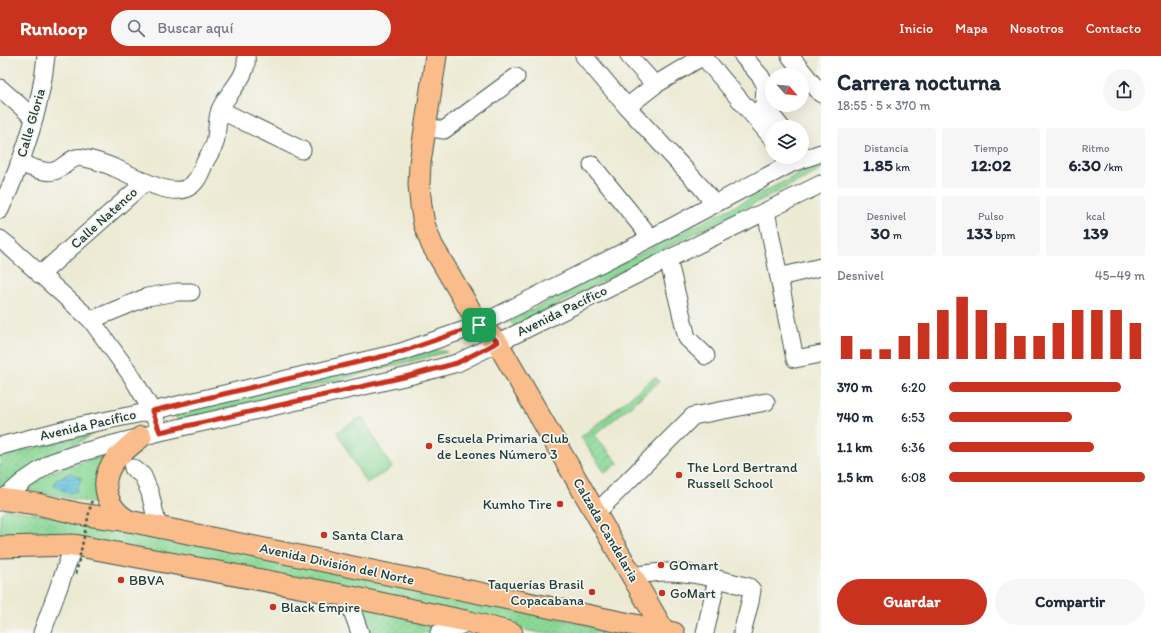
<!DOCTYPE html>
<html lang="es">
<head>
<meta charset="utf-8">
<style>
	:root { --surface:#fff; --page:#f6f6f7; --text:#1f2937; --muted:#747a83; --accent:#c8321e }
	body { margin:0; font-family:Itim,sans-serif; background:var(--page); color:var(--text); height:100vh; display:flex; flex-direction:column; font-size:15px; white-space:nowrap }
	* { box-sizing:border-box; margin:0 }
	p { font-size:13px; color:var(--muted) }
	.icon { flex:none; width:22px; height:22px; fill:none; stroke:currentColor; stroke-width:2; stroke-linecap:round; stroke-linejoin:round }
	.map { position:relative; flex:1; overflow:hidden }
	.details { display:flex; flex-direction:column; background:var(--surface); width:340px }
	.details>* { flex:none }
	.needle { width:26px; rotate:117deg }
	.buttons { position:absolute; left:765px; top:12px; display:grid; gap:8px }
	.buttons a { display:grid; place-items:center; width:44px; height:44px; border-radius:50%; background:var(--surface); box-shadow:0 4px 16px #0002; font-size:20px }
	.pin { position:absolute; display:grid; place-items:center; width:34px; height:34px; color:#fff; margin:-17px; border-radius:8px; box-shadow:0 2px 6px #0006 }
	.round { display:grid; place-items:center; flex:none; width:42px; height:42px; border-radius:21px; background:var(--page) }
	.summary { display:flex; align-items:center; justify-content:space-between; height:68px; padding:0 16px }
	h1 { font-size:22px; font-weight:700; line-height:30px }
	.figures { display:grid; grid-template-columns:repeat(3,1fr); gap:6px; height:68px; padding:4px 16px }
	.figures div { display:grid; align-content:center; border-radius:4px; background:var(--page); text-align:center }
	.figures b { font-size:17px; font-weight:700 }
	.figures small { font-size:11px; font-weight:400 }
	.figures p { font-size:11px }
	.chart { height:112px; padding:8px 16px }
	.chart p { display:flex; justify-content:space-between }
	.chart svg { width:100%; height:72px; margin-top:4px; stroke:var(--accent); stroke-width:6 }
	.primary-button { display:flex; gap:8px; margin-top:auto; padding:8px 16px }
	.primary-button a { flex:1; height:46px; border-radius:24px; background:var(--accent); color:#fff; font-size:16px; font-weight:700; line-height:46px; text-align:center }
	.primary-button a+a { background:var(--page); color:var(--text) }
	ul { padding:0 16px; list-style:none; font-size:13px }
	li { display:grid; grid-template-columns:64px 48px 1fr; align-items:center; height:30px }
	li i { height:10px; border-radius:5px; background:var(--accent) }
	header { display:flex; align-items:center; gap:24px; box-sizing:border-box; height:56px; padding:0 20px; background:var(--accent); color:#fff }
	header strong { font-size:19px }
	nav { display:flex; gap:22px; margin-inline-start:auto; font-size:14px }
	.search { width:280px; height:36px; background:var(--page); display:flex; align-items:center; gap:10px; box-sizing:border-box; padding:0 14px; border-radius:22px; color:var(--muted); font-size:15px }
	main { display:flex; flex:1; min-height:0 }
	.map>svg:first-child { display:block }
</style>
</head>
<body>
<header>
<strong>Runloop</strong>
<div class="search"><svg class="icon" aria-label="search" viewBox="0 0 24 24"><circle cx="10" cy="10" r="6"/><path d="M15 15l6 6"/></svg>Buscar aquí</div>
<nav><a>Inicio</a><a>Mapa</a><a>Nosotros</a><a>Contacto</a></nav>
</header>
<main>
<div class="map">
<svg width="821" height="577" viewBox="0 0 821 577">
	<defs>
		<pattern id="park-dots" width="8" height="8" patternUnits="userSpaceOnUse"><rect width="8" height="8" fill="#8bd896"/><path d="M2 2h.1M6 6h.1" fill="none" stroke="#78ba82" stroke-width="1.8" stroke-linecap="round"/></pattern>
		<pattern id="garden-furrows" width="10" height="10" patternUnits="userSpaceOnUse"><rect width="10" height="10" fill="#8bd896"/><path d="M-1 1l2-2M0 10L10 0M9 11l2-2" fill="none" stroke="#78ba82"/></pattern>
		<pattern id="water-rules" width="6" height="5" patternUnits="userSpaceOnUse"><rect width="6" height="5" fill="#60c4de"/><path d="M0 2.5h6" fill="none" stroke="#4fa0b5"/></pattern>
	</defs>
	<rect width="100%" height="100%" fill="#f6f6f2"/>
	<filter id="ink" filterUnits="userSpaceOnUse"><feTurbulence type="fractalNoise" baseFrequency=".025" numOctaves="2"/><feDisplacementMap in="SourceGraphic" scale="8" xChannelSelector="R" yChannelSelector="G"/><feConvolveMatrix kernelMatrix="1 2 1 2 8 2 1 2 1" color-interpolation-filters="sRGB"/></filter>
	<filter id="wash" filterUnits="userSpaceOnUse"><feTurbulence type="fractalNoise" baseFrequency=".012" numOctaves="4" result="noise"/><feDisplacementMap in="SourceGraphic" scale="16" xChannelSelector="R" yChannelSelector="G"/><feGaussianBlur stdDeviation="0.9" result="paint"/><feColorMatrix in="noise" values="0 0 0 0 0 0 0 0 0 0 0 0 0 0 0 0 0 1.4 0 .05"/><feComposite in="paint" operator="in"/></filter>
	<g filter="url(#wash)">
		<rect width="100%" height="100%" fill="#edead4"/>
		<g fill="#8bd896" stroke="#558a65">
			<polygon points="821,107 821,114 683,183 515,271 510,265 681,177"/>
			<polygon points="436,294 447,296 178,365 174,358"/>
			<polygon points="362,361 392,412 366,427 337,376"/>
			<polygon points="111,397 97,448 25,433 54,415"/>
		</g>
		<g fill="url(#park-dots)" stroke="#558a65">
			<polygon points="95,377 3,431 0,431 0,400"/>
			<polygon points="6,453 107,468 627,577 540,577 68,481 0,481 0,458"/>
			<polygon points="350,545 468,572 450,577 360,577"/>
		</g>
		<polygon fill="url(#garden-furrows)" stroke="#558a65" points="655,321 659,326 595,379 618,407 605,417 581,381"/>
		<polygon fill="url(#water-rules)" stroke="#408089" points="70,417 81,422 77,435 69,437 54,430 57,423"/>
	</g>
	<g filter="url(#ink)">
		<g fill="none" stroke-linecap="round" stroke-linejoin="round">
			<g stroke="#3e574c" stroke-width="19">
				<g id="minor">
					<polyline points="584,0 627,51 655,29 703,0"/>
					<polyline points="629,0 655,29"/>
					<polyline points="703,0 772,82"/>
					<polyline points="743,0 761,21 765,29 764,50 753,59"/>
					<polyline points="790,0 821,38"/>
					<polyline points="0,32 34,62"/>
					<polyline points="764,50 781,71"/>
					<polyline points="627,51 702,132 714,148"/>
					<polyline points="220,54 302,94"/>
					<polyline points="425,71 444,74 516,21"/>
					<path d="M19,107C29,110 44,118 54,115C65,112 71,99 83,102C94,104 106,108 115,112C133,119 171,143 189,131C198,126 201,115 205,106C208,100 213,93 215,87C218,76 216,64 220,54C227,36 249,21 246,0"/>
					<polyline points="592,109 651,182"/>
					<path d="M0,154C22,107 41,51 46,0"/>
					<polyline points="766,155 795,303 821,298"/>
					<polyline points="0,183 10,191 91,264 131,319 152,355 156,365"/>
					<polyline points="667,204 671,215 687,282 706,300"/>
					<polyline points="40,219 144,127"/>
					<polyline points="779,221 821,211"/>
					<polyline points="91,264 147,241 177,236 191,236"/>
					<polyline points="0,390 74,371 152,355 401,296 479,269 651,182 792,107 821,97"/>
					<polyline points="133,412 143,420 150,437 158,471"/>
					<polyline points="0,446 24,425 52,406 79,397 160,376 413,319 457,307 821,128"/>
					<polyline points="596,457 693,360 766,346"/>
					<path d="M633,520C644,518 655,516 666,516C694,516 722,524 749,531L752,534L750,546L742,577"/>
					<polyline points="347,540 360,577"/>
					<polyline points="42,577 74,489"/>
					<polyline points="439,577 470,566"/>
					<polyline points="705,577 717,523"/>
				</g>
			</g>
			<g stroke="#3e574c" stroke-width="23">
				<g id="major">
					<polyline points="436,0 420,107 419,129 421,150 424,168 432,189 479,269 497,286 665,577"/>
					<polyline points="0,443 37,448 80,458 129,465 674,577"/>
					<path d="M129,465C108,454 98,428 113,407C121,396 131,389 141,381"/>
					<polyline points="0,491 74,489 347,540 470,566 512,577"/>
				</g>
			</g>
			<use href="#minor" stroke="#fff" stroke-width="17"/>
			<use href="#major" stroke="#f9bc8a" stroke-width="21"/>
			<polyline stroke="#3e574c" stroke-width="2.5" stroke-dasharray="3 3" stroke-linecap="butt" points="76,518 92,443"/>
		</g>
	</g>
	<g fill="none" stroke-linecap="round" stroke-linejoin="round" filter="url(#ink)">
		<g stroke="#fff" stroke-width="8">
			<polygon id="route" points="479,269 498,286 457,307 413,319 160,376 152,355 401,296"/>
		</g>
		<use href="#route" stroke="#c8321e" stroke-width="5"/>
	</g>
	<g fill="#c8321e" stroke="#f6f6f2" stroke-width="1.5">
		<circle cx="429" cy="390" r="4"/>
		<circle cx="679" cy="419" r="4"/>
		<circle cx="560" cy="448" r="4"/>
		<circle cx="324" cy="479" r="4"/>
		<circle cx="661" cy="509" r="4"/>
		<circle cx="121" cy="524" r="4"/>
		<circle cx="592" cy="536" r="4"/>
		<circle cx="662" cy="537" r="4"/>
		<circle cx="273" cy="551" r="4"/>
	</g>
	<g text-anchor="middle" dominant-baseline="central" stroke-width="3.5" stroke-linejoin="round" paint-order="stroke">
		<g font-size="14" fill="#1f3d34" stroke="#f6f6f2">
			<text transform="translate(31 67) rotate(-74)">Calle Gloria</text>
			<text transform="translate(104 162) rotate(-42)">Calle Natenco</text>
			<text transform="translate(562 255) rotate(-26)">Avenida Pacífico</text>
			<text transform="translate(88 369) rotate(-13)">Avenida Pacífico</text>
			<text transform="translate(606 474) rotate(60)">Calzada Candelaria</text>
			<text transform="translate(337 508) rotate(12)">Avenida División del Norte</text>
		</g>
		<g font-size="14" fill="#1f3d34" stroke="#f6f6f2" text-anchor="start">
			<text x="437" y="382">Escuela Primaria Club<tspan x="437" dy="16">de Leones Número 3</tspan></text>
			<text x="687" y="411">The Lord Bertrand<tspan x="687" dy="16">Russell School</tspan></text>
			<text x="552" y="448" text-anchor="end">Kumho Tire</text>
			<text x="332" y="479">Santa Clara</text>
			<text x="669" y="509">GOmart</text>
			<text x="129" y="524">BBVA</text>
			<text x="584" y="528" text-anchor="end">Taquerías Brasil<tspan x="584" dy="16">Copacabana</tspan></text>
			<text x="670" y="537">GoMart</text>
			<text x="281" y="551">Black Empire</text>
		</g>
	</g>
</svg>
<div class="buttons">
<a><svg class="needle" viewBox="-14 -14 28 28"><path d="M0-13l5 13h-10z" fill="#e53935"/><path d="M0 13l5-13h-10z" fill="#747a83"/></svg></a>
<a><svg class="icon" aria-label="layers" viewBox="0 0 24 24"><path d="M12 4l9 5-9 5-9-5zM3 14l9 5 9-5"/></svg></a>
</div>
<div class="pin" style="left:479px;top:269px;background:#1e9e55"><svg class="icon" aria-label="arrive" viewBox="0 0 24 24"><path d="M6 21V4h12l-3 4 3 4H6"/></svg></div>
</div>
<section class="details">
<div class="summary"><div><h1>Carrera nocturna</h1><p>18:55 · 5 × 370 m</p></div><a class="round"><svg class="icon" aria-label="share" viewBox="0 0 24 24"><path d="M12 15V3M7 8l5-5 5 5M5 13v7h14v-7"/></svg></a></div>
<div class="figures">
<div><p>Distancia</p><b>1.85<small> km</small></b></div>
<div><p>Tiempo</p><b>12:02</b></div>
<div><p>Ritmo</p><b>6:30<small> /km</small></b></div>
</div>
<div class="figures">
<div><p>Desnivel</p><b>30<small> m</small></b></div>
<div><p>Pulso</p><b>133<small> bpm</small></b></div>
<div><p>kcal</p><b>139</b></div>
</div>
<div class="chart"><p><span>Desnivel</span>45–49 m</p>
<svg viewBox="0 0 160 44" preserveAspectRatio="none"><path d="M5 44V30M15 44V38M25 44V38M35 44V30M45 44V22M55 44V14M65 44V6M75 44V14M85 44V22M95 44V30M105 44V30M115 44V22M125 44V14M135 44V14M145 44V14M155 44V22"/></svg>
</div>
<ul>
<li><b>370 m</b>6:20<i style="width:88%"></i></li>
<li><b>740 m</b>6:53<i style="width:63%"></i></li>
<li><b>1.1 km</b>6:36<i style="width:74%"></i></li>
<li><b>1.5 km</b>6:08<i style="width:100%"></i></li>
</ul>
<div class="primary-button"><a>Guardar</a><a>Compartir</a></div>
</section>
</main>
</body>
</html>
